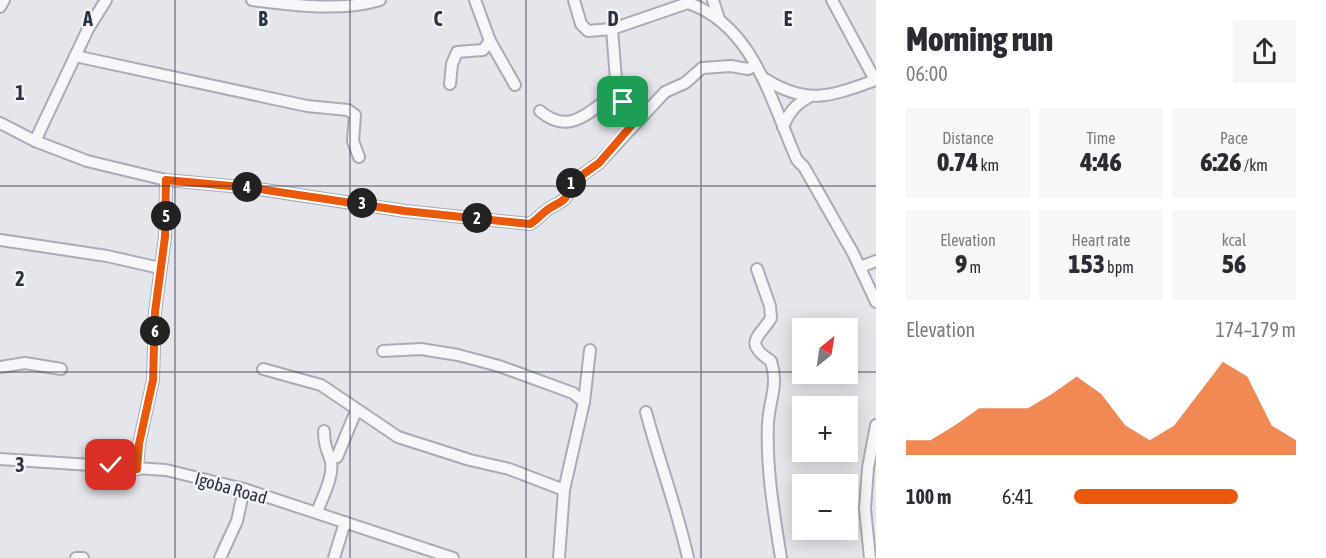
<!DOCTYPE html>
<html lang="en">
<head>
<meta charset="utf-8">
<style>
	:root { --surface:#fff; --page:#f7f7f7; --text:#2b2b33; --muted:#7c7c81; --accent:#ea580c }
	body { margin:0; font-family:"Asap Condensed",sans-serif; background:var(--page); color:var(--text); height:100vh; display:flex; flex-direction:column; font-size:22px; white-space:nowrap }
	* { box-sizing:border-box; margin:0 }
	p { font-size:20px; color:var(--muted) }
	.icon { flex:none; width:33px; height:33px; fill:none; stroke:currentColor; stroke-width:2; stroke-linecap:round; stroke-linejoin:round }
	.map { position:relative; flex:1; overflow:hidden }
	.side { display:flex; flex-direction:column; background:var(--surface); width:450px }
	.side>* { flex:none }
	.needle { width:39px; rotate:30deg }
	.buttons { position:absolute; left:792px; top:318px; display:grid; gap:12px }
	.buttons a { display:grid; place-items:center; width:66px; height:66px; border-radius:0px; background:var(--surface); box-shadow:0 3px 15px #0003; font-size:30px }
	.pin { position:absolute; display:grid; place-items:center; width:51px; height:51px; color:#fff; margin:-26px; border-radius:12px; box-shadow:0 3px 9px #0006 }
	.km { position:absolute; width:30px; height:30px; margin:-15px; border-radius:50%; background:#222; color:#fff; font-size:16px; line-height:30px; text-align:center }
	.round { display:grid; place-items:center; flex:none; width:63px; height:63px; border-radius:0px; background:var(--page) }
	.overview { display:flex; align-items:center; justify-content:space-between; height:102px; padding:0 30px }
	h1 { font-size:33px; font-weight:800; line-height:45px }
	.metrics { display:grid; grid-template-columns:repeat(3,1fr); gap:9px; height:102px; padding:6px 30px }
	.metrics div { display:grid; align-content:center; border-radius:0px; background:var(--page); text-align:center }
	.metrics b { font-size:26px; font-weight:800 }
	.metrics small { font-size:16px; font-weight:400 }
	.metrics p { font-size:16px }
	.chart { height:168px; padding:12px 30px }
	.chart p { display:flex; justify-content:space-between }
	.chart svg { width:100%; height:108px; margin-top:6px; fill:var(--accent); opacity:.7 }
	ul { padding:0 30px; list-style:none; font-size:20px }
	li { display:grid; grid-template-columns:96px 72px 1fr; align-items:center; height:45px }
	li i { height:15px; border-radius:8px; background:var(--accent) }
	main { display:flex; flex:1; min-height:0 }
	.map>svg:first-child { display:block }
</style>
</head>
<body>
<main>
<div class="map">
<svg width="876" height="558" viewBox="0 0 876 558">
	<rect width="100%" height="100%" fill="#e4e6eb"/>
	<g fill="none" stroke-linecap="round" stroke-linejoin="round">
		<g stroke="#a9acb6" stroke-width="14">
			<g id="minor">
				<path d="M252,0C292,5 341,12 380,0"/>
				<polyline points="475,0 490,41 515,85"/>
				<path d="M574,0L581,24L588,31L612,29L688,3C754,25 772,104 797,160L804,167L853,253L876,302"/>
				<polyline points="713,0 719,19"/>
				<polyline points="832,0 875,80"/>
				<polyline points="0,7 4,0"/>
				<polyline points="612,29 617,92 638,118"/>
				<polyline points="75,56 307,106 348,110 355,115 353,141 359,157"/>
				<path d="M765,79C808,106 831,96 876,80"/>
				<polyline points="450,84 452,64 457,52 483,50 490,41"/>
				<path d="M540,111C570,137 591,110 617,92"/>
				<path d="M0,123L35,141L87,161L166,180L252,188L405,211L530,224C537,220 543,212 550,208C565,199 566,202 571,183L599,163L665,92L685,83L702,68L731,66L748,69L755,66"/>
				<path d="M783,127C789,112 795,105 809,97"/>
				<polyline points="35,141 88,29 106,0"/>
				<polyline points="0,240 107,256 160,268"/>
				<polyline points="860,267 876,261"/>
				<path d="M757,269L770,306L771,318C760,337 742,342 771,361C779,387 769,399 768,424C766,468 774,514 781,558"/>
				<polyline points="383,351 421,349 458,355 499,366 573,393 584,402"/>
				<polyline points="0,367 25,363 61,369"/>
				<polyline points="263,369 321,385 398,437 470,460 509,469 564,490"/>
				<path d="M646,412C659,461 677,508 688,558"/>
				<polyline points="330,458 337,457 356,411"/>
				<polyline points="0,459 166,470 244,489 453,558"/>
				<polyline points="137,469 139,444 153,380 155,312 165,237 166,180"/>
				<path d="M317,512C322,498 336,473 330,458C326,448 324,442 324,431"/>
				<polyline points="76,558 83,558"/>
				<polyline points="220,558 237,521 244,489"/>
				<polyline points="334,558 345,522"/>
				<polyline points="559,558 564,490 584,402 590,350"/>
				<polyline points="870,558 865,509 868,468 876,425"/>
			</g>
		</g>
		<use href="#minor" stroke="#f7f7fa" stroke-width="10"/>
	</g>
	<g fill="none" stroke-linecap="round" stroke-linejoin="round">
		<g stroke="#fff" stroke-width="12">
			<path id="route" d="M111,465L137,469L139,444L153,380L155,312L165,237L166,180L252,188L405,211L530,224C537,220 543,212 550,208C565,199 566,202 571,183L599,163L638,118L623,102"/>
		</g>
		<use href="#route" stroke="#ea580c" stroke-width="8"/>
	</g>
	<path fill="none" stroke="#2b3244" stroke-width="1.5" stroke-opacity="0.55" d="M175,0V558M350,0V558M526,0V558M701,0V558M0,186H876M0,372H802M848,372H876"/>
	<g text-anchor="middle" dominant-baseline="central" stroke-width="4.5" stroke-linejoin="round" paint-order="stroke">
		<g font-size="18" fill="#2b3244" stroke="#f4f5f9">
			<text transform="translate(231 488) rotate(16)">Igoba Road</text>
		</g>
	</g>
	<g font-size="20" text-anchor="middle" font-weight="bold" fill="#2b3244" stroke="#f4f5f9" stroke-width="4.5" stroke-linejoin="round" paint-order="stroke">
		<text x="88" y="26">A</text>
		<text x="263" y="26">B</text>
		<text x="438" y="26">C</text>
		<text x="613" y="26">D</text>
		<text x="788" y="26">E</text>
		<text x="20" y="100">1</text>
		<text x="20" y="286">2</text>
		<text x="20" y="472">3</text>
	</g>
</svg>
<div class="buttons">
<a><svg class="needle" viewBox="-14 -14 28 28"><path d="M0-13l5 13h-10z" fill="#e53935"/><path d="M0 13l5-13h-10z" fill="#7c7c81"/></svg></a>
<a>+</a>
<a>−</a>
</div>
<div class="pin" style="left:623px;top:102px;background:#1e9e55"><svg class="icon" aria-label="arrive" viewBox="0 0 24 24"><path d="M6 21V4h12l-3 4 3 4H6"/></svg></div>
<div class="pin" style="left:111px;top:465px;background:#d93025"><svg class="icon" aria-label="check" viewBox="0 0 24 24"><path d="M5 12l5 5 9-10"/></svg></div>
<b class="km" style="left:571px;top:183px">1</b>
<b class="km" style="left:477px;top:218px">2</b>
<b class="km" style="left:362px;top:203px">3</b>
<b class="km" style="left:247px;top:187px">4</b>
<b class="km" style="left:166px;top:216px">5</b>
<b class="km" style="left:155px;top:331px">6</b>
</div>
<section class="side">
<div class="overview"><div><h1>Morning run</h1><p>06:00</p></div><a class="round"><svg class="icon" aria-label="share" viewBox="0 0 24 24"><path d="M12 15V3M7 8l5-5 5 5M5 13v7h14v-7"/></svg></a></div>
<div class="metrics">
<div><p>Distance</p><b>0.74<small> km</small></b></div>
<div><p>Time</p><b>4:46</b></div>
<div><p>Pace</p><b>6:26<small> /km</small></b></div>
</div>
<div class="metrics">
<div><p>Elevation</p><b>9<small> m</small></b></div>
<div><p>Heart rate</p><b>153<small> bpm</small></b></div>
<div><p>kcal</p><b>56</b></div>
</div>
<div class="chart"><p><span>Elevation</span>174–179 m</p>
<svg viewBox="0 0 160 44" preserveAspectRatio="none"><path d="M0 44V38L10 38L20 32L30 25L40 25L50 25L60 19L70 12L80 19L90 32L100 38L110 32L120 19L130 6L140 12L150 32L160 38V44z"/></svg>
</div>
<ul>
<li><b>100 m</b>6:41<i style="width:74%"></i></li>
</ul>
</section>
</main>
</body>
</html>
